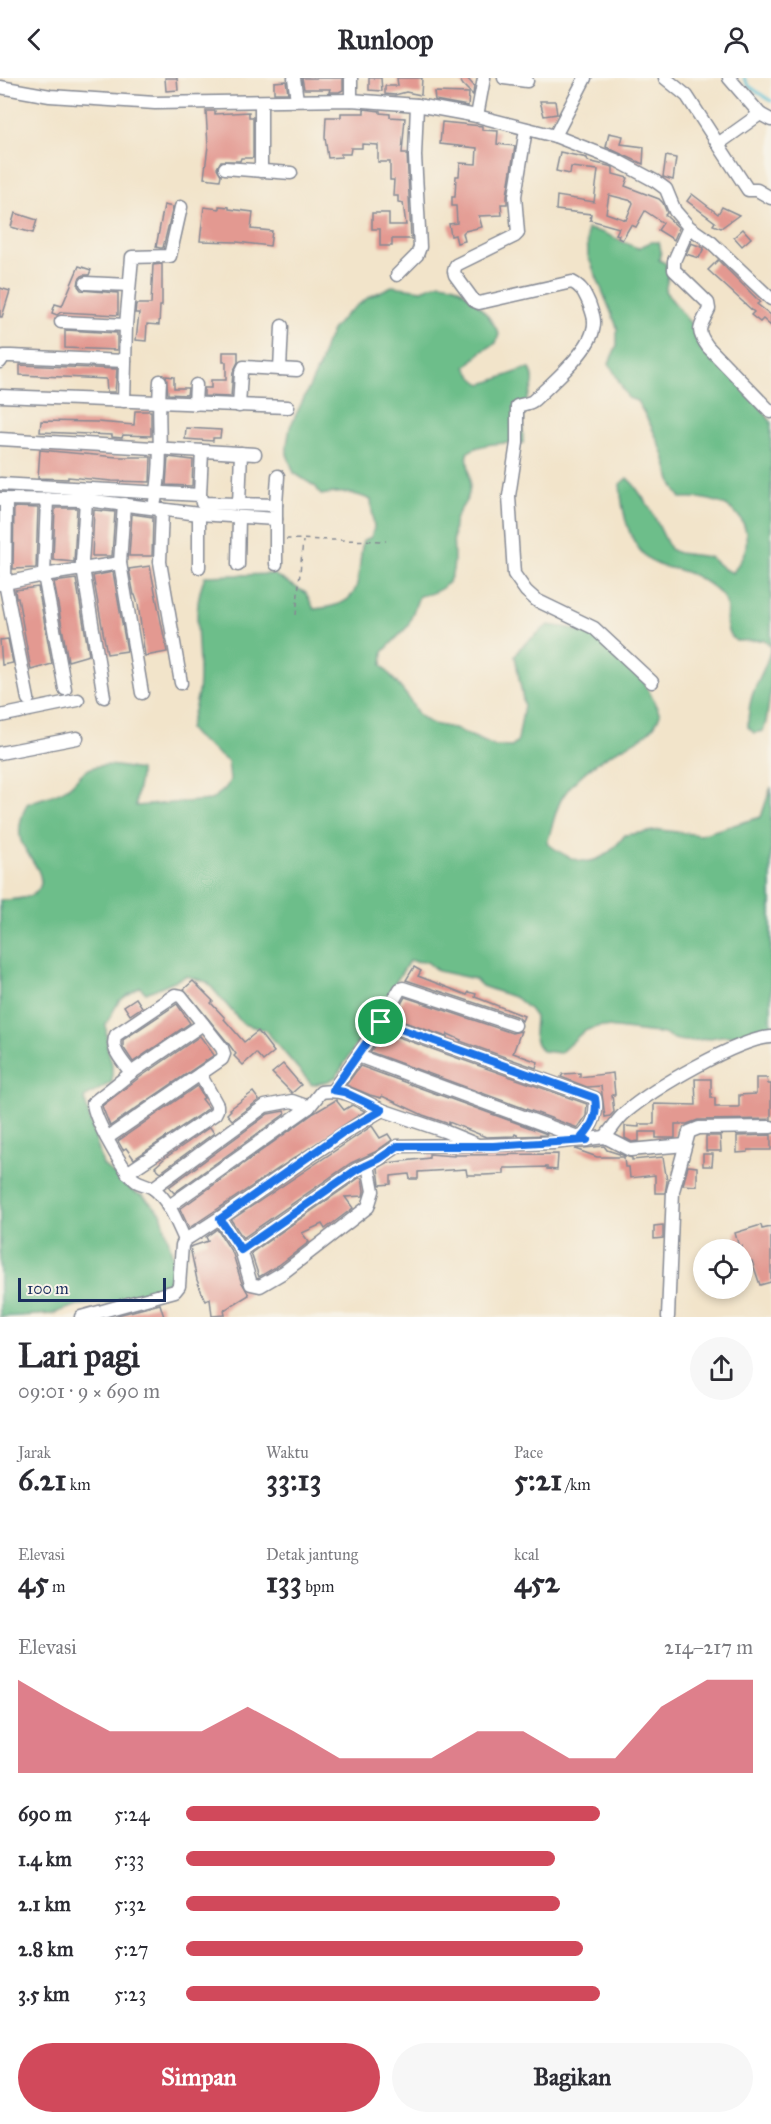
<!DOCTYPE html>
<html lang="id">
<head>
<meta charset="utf-8">
<style>
	:root { --surface:#fff; --page:#f7f7f7; --text:#2b2b33; --muted:#7c7c81; --accent:#d1495b }
	body { margin:0; font-family:"IM FELL Great Primer",serif; background:var(--page); color:var(--text); height:100vh; display:flex; flex-direction:column; font-size:22px; white-space:nowrap }
	* { box-sizing:border-box; margin:0 }
	p { font-size:20px; color:var(--muted) }
	.icon { flex:none; width:33px; height:33px; fill:none; stroke:currentColor; stroke-width:2; stroke-linecap:round; stroke-linejoin:round }
	.map { position:relative; height:1239px; overflow:hidden }
	.drawer { display:flex; flex-direction:column; background:var(--surface); flex:1 }
	.drawer>* { flex:none }
	.tools { position:absolute; left:693px; top:1161px; display:grid; gap:12px }
	.tools a { display:grid; place-items:center; width:60px; height:60px; border-radius:50%; background:var(--surface); box-shadow:0 3px 9px #0003; font-size:30px }
	.scale { position:absolute; left:18px; bottom:15px; width:148px; box-sizing:border-box; padding-left:6px; border:3px solid #1b2f5e; border-top:0; font-size:16px; line-height:21px; white-space:nowrap; color:#1b2f5e; -webkit-text-stroke:4px #f7f3e8; paint-order:stroke }
	.pin { position:absolute; display:grid; place-items:center; width:51px; height:51px; color:#fff; margin:-26px; border:3px solid #fff; border-radius:50%; box-shadow:0 2px 6px #0007 }
	.round { display:grid; place-items:center; flex:none; width:63px; height:63px; border-radius:32px; background:var(--page) }
	.summary { display:flex; align-items:center; justify-content:space-between; height:102px; padding:0 18px }
	h1 { font-size:33px; font-weight:800; line-height:45px }
	.stats { display:grid; grid-template-columns:repeat(3,1fr); gap:9px; height:102px; padding:6px 18px }
	.stats div { display:grid; align-content:center }
	.stats b { font-size:30px; font-weight:800 }
	.stats small { font-size:16px; font-weight:400 }
	.stats p { font-size:16px }
	.chart { height:168px; padding:12px 18px }
	.chart p { display:flex; justify-content:space-between }
	.chart svg { width:100%; height:108px; margin-top:6px; fill:var(--accent); opacity:.7 }
	.button { display:flex; gap:12px; margin-top:auto; padding:12px 18px }
	.button a { flex:1; height:69px; border-radius:36px; background:var(--accent); color:#fff; font-size:24px; font-weight:800; line-height:69px; text-align:center }
	.button a+a { background:var(--page); color:var(--text) }
	ul { padding:0 18px; list-style:none; font-size:20px }
	li { display:grid; grid-template-columns:96px 72px 1fr; align-items:center; height:45px }
	li i { height:15px; border-radius:8px; background:var(--accent) }
	header { display:flex; justify-content:space-between; align-items:center; height:78px; padding:0 18px; background:var(--surface); font-size:27px; font-weight:800 }
	.map>svg:first-child { display:block }
</style>
</head>
<body>
<header><svg class="icon" aria-label="back" viewBox="0 0 24 24"><path d="M15 5l-7 7 7 7"/></svg>Runloop<svg class="icon" aria-label="person" viewBox="0 0 24 24"><circle cx="12" cy="8" r="4"/><path d="M4 21q1-7 8-7t8 7"/></svg></header>
<div class="map">
<svg width="771" height="1239" viewBox="0 0 771 1239">
	<rect width="100%" height="100%" fill="#f7f3e8"/>
	<filter id="ink" filterUnits="userSpaceOnUse"><feTurbulence type="fractalNoise" baseFrequency=".0167" numOctaves="2"/><feDisplacementMap in="SourceGraphic" scale="12" xChannelSelector="R" yChannelSelector="G"/><feConvolveMatrix kernelMatrix="1 2 1 2 8 2 1 2 1" color-interpolation-filters="sRGB"/></filter>
	<filter id="wash" filterUnits="userSpaceOnUse"><feTurbulence type="fractalNoise" baseFrequency=".008" numOctaves="4" result="noise"/><feDisplacementMap in="SourceGraphic" scale="24" xChannelSelector="R" yChannelSelector="G"/><feGaussianBlur stdDeviation="1.35" result="paint"/><feColorMatrix in="noise" values="0 0 0 0 0 0 0 0 0 0 0 0 0 0 0 0 0 1.4 0 .05"/><feComposite in="paint" operator="in"/></filter>
	<g filter="url(#wash)">
		<rect width="100%" height="100%" fill="#f2e4ca"/>
		<g fill="#6dbe8a" stroke="#447674" stroke-width="1.5">
			<path d="M587,151C607,153 620,164 638,170L651,164H659L661,173L659,182L667,186L669,195L665,213L686,240L746,308L771,344V610L766,644L763,653L754,655L748,649C748,636 750,621 755,610C761,595 769,584 771,568L764,562L736,563C717,548 734,532 722,518C712,506 694,496 679,492C673,490 667,490 661,488C630,476 622,436 620,406L627,400L634,407L650,430L670,471L678,475L710,479L724,491L733,495C737,488 744,478 746,469C751,429 713,418 681,420C669,406 669,392 663,375C656,357 647,339 637,323L628,320L609,285L617,267V249L588,178Z"/>
			<path d="M440,205C445,206 450,206 455,208C470,216 492,240 499,256L496,265L481,274L466,289C470,296 475,304 483,306L525,291H530C540,306 524,321 523,336C522,346 523,356 523,365C506,365 480,364 467,375C468,389 473,408 467,421C463,429 455,437 454,446C450,479 467,511 419,518L408,548L383,574L382,587L408,619L418,636L425,642L433,646L453,650L494,668L512,669L518,662L524,627L515,578L520,570L548,547L570,550L602,562L644,603L660,636C653,659 630,664 611,676C593,686 573,702 562,720C555,732 552,751 547,765C580,791 600,790 625,757L661,752L700,757L761,739L771,709V958C755,958 739,957 723,958C703,960 683,969 664,956L600,948L584,953L560,975L542,973L537,966L534,957L535,939L530,932L516,920L482,908L475,901L438,893L427,884L409,883L336,999L326,1004L312,1007L265,952L243,946L207,904L186,898L146,915L140,909L119,923L106,946L107,968L112,986V1004L84,1020L103,1087L134,1114L143,1118L161,1135L175,1186V1196L170,1204L153,1213L108,1225L78,1227L52,1236L0,1239V822C18,822 51,820 38,792C33,782 25,773 21,763C17,750 22,737 27,726C40,720 55,718 67,710C74,706 78,698 84,694C99,682 123,689 140,692C141,705 135,716 136,728L211,722L225,711L230,702L228,684L195,658L189,651C192,639 196,626 198,614C203,576 189,535 205,498L273,496L306,515L314,531C367,527 355,504 363,463L371,459L374,450L371,422C353,414 340,413 321,417L316,409L294,395L287,376V367L290,349L320,287L325,267L333,251L346,236L369,219L392,208L422,212Z"/>
		</g>
		<g fill="none" stroke-linecap="round" stroke-linejoin="round">
			<polyline stroke="#56bed3" stroke-width="3" points="744,0 749,8 771,23"/>
		</g>
		<g id="blocks">
			<g fill="#e39991" fill-rule="evenodd">
				<polygon points="165,0 177,0 178,12 166,13"/>
				<polygon points="302,0 343,0 343,12 339,14 329,14 330,11 304,11"/>
				<polygon points="369,0 381,0 382,13 369,12"/>
				<polygon points="397,0 422,0 421,17 406,14 395,17 385,16 385,8 398,8"/>
				<polygon points="459,0 467,0 474,8 473,17 463,7"/>
				<polygon points="286,3 288,15 274,15 274,4"/>
				<polygon points="434,14 469,15 468,28 435,22"/>
				<polygon points="540,23 555,23 557,36 544,38"/>
				<polygon points="364,31 380,33 380,35 390,36 390,39 405,40 402,75 407,75 411,161 392,161 392,168 380,168 380,151 372,151 372,135 389,135 389,147 406,147 403,125 398,124 398,118 393,118 394,102 390,102 390,84 378,84 378,67 362,66 362,70 351,70 350,76 341,76 341,79 328,80 325,59 326,39 341,39 341,35 364,35"/>
				<polygon points="206,33 215,33 215,36 249,34 249,39 253,39 253,80 241,80 240,83 221,83 217,90 221,97 220,102 204,100 208,68"/>
				<polygon points="442,44 482,48 482,52 498,53 497,66 515,68 507,117 507,126 501,126 502,137 479,138 482,149 465,153 463,155 465,163 457,165 455,157 451,158 449,146 457,145 456,128 452,128 452,119 455,119 456,98 459,98 460,85 476,86 477,70 440,66"/>
				<polygon points="609,55 623,58 621,66 644,69 643,86 606,69"/>
				<path d="M560,74L587,80L588,83L613,89V96L628,100L625,108L659,121L663,125L667,135L665,137L679,150L674,162L658,152L663,145L645,133L636,149L631,147L622,162L618,160L619,157L616,156L619,150L590,142L591,136L556,132L557,118L594,124L598,92L571,89L570,96L556,93ZM609,117L632,123L633,125L626,142L606,135Z"/>
				<polygon points="666,78 676,80 673,102 663,99"/>
				<polygon points="692,116 718,136 722,129 739,137 721,150 713,147 715,144 687,123"/>
				<polygon points="164,127 173,129 163,170 160,170 156,169"/>
				<polygon points="219,128 229,129 229,131 253,134 251,151 272,153 270,168 237,164 200,163 204,129 219,131"/>
				<polygon points="15,135 37,142 33,155 11,149"/>
				<polygon points="743,151 751,160 742,168 734,159"/>
				<polygon points="691,165 704,170 699,180 686,176"/>
				<polygon points="718,182 760,224 757,226 771,237 771,248 763,241 760,244 751,237 754,234 708,192"/>
				<polygon points="162,186 162,228 160,228 159,247 147,246 146,263 136,262 139,235 135,235 136,226 151,226 153,187"/>
				<polygon points="79,188 91,192 89,197 83,197 79,201 78,208 81,212 118,215 118,237 61,234 57,237 52,235 55,226 62,228"/>
				<polygon points="0,210 10,213 2,239 0,239"/>
				<polygon points="65,252 117,255 117,272 65,270"/>
				<polygon points="223,274 238,274 238,284 233,294 231,319 204,318 204,310 211,310 211,302 226,302 226,284 223,284"/>
				<polygon points="20,287 117,291 115,314 107,314 106,301 20,297"/>
				<polygon points="166,298 174,299 174,310 188,310 187,317 168,316"/>
				<polygon points="135,333 151,333 151,358 123,357 122,360 112,359 112,357 40,354 41,343 97,344 134,347"/>
				<polygon points="186,350 221,352 220,360 213,360 213,363 185,361"/>
				<polygon points="40,372 117,379 151,379 150,404 112,403 68,399 68,401 38,400"/>
				<polygon points="168,379 193,382 192,408 166,407"/>
				<polygon points="14,429 38,430 36,490 13,491"/>
				<polygon points="55,430 77,430 74,484 53,482"/>
				<polygon points="94,432 115,434 112,478 92,478"/>
				<polygon points="132,436 153,439 152,478 129,478"/>
				<polygon points="150,488 167,574 145,578 138,526 135,517 134,517 129,491"/>
				<polygon points="113,494 127,573 107,576 93,498"/>
				<polygon points="76,501 89,577 68,583 54,504"/>
				<polygon points="38,509 52,586 31,592 18,520 16,520 15,512"/>
				<polygon points="8,561 13,585 2,587 0,562"/>
				<polygon points="414,889 421,893 418,898 467,917 469,914 476,916 475,919 524,938 522,943 518,939 406,902"/>
				<polygon points="193,903 213,923 211,925 225,940 224,941 244,964 258,953 274,974 263,983 256,975 243,987 234,978 236,976 228,965 184,911"/>
				<polygon points="405,919 512,955 521,953 513,975 538,984 536,990 460,963 461,962 448,956 447,959 393,940"/>
				<polygon points="136,920 142,929 130,937 124,928"/>
				<polygon points="177,926 190,945 133,984 123,969 123,962"/>
				<polygon points="384,954 587,1026 586,1038 578,1050 370,974"/>
				<polygon points="200,958 214,977 110,1048 102,1028 136,1002"/>
				<polygon points="283,986 301,1007 292,1015 272,995"/>
				<polygon points="360,988 547,1056 546,1057 519,1058 515,1056 514,1058 486,1059 449,1044 449,1046 423,1037 382,1018 381,1020 370,1017 346,1007"/>
				<polygon points="580,995 580,999 613,995 615,1017 612,1017 614,1034 610,1038 605,1039 601,1008 587,1009 561,999 563,996"/>
				<polygon points="756,1000 767,1000 768,1006 771,1006 771,1041 698,1042 687,1046 675,1046 675,1060 656,1060 656,1054 639,1054 639,1063 632,1064 625,1060 625,1048 639,1049 639,1046 654,1046 654,1026 696,1027 695,1001 711,1001 711,1020 715,1020 715,1029 739,1029 739,1017 756,1016"/>
				<polygon points="197,1008 204,1020 202,1021 209,1030 134,1081 126,1070 123,1072 118,1063"/>
				<polygon points="253,1014 259,1022 232,1042 227,1036 231,1032 230,1031"/>
				<polygon points="336,1022 344,1032 352,1027 365,1033 189,1150 180,1131 314,1035"/>
				<polygon points="284,1033 285,1036 174,1115 169,1109 268,1036"/>
				<polygon points="372,1048 380,1060 388,1056 392,1062 375,1074 351,1085 243,1160 231,1142"/>
				<polygon points="210,1049 214,1055 161,1094 155,1089 165,1080"/>
				<polygon points="771,1057 771,1072 748,1072 748,1074 737,1075 737,1058"/>
				<polygon points="706,1058 720,1058 721,1073 706,1073"/>
				<polygon points="604,1068 607,1072 632,1080 632,1082 663,1079 667,1103 665,1115 655,1115 655,1097 630,1100 629,1089 625,1089 624,1079 597,1079 575,1071"/>
				<polygon points="429,1076 454,1078 454,1077 558,1076 557,1092 547,1091 547,1089 513,1090 504,1090 504,1096 484,1097 467,1097 466,1091 418,1094 418,1101 410,1101 409,1096 391,1098 391,1106 380,1107 378,1090 387,1085 429,1080"/>
				<polygon points="703,1076 713,1076 712,1088 703,1088"/>
				<polygon points="688,1088 697,1089 697,1108 683,1107"/>
				<polygon points="359,1100 362,1100 364,1113 363,1118 345,1119 353,1130 325,1151 322,1146 302,1155 309,1164 279,1187 259,1199 251,1175"/>
				<polygon points="663,1147 663,1160 654,1161 654,1148"/>
				<polygon points="761,1147 762,1151 771,1149 771,1204 760,1207 752,1183 742,1186 742,1168 739,1169 735,1155"/>
				<polygon points="217,1151 233,1176 241,1203 249,1217 224,1232 225,1237 212,1238 210,1221 205,1223 197,1202 190,1169 208,1163 206,1159"/>
				<polygon points="160,1226 164,1239 118,1239 118,1237"/>
			</g>
		</g>
	</g>
	<g filter="url(#ink)">
		<use href="#blocks" fill-opacity="0" stroke="#868a94" stroke-width="1.5"/>
		<g fill="none" stroke-linecap="round" stroke-linejoin="round">
			<g stroke="#868a94" stroke-width="15">
				<g id="minor">
					<polyline points="294,0 297,22"/>
					<polyline points="351,0 351,22"/>
					<polyline points="504,0 527,3"/>
					<polyline points="665,0 687,18 718,66 760,36 729,0"/>
					<polyline points="0,9 50,18 155,25 351,22 417,27 477,38 555,58 585,0"/>
					<polyline points="760,36 771,42"/>
					<polyline points="477,38 484,0"/>
					<path d="M526,51L515,118L518,155L515,158L456,187L454,193L455,197L474,223L479,225L572,204C582,209 584,214 589,225C592,234 596,242 593,252C589,273 550,307 534,322C530,326 522,326 517,328V365L509,418L514,496L526,513L536,522L594,550L652,604"/>
					<polyline points="555,58 616,82 655,103 666,111 675,133 689,149 712,165 771,221"/>
					<polyline points="718,66 748,112 757,112 771,120"/>
					<polyline points="225,90 291,95"/>
					<polyline points="261,93 261,24"/>
					<path d="M689,149L674,183V192L708,225L709,231C700,250 695,251 708,269L771,334"/>
					<polyline points="397,197 417,177 420,169 415,78 417,27"/>
					<polyline points="86,205 129,207"/>
					<polyline points="61,244 126,247"/>
					<polyline points="0,284 4,278 11,278 125,283"/>
					<polyline points="280,291 282,248"/>
					<polyline points="0,318 288,329"/>
					<polyline points="124,323 126,247 132,179 170,178 181,129"/>
					<polyline points="195,326 196,307"/>
					<polyline points="239,328 241,295 244,289 297,292"/>
					<polyline points="0,361 255,376"/>
					<polyline points="0,406 200,417 202,425 276,427 276,486"/>
					<polyline points="200,417 202,373"/>
					<polyline points="0,421 86,422 199,436 276,441"/>
					<polyline points="47,421 44,497 65,611"/>
					<polyline points="6,422 5,505 28,621"/>
					<polyline points="86,422 82,484 104,619"/>
					<path d="M155,423C164,383 157,343 160,303"/>
					<polyline points="124,426 120,485 142,615"/>
					<polyline points="239,426 241,375"/>
					<polyline points="276,427 278,398"/>
					<polyline points="162,431 160,484 181,605"/>
					<polyline points="238,487 239,439"/>
					<polyline points="199,489 199,436"/>
					<polyline points="0,506 44,497 120,485"/>
					<polyline points="0,638 78,622"/>
					<polyline points="0,675 77,660"/>
					<path d="M381,944L595,1020C598,1036 593,1047 582,1059"/>
					<polyline points="358,978 586,1062"/>
					<polyline points="333,1012 381,944 400,911 403,910 515,947"/>
					<path d="M605,1059C612,1051 618,1040 626,1034C653,1011 737,961 771,959"/>
					<path d="M107,1060L222,981L224,976L222,970L181,918L175,917L116,957C109,971 123,983 131,995"/>
					<polyline points="127,1095 215,1036 217,1032 217,1027 200,996"/>
					<polyline points="153,1110 265,1028 292,1023 309,1029"/>
					<path d="M168,1129L309,1029L321,1014C344,1010 361,1022 382,1032"/>
					<polyline points="220,1141 241,1172 251,1206 260,1208 284,1194 368,1129 373,1113 368,1087"/>
					<path d="M185,1162C177,1145 169,1122 153,1110C148,1107 141,1106 136,1103C123,1094 94,1040 93,1025L131,995L203,946"/>
					<polyline points="241,1172 356,1092 379,1081 398,1068 472,1067"/>
					<path d="M81,1239L175,1213L179,1208L182,1167L185,1162C252,1121 314,1072 382,1032L444,1053L478,1067L553,1065L605,1059L630,1072L685,1067"/>
					<polyline points="668,1239 673,1113 689,1054 699,1050 771,1049"/>
				</g>
			</g>
			<g stroke="#868a94" stroke-width="1.5" stroke-dasharray="4.5 4.5" stroke-linecap="butt">
				<polyline points="286,461 386,463"/>
				<polyline points="296,537 303,463"/>
			</g>
			<use href="#minor" stroke="#fff" stroke-width="12"/>
		</g>
	</g>
	<g fill="none" stroke-linecap="round" stroke-linejoin="round" filter="url(#ink)">
		<g stroke="#fff" stroke-width="12">
			<path id="route" d="M381,944L595,1020C598,1036 593,1047 582,1059L587,1062L493,1068H398L379,1081L356,1092L241,1172L220,1141L342,1055L382,1032L344,1014L333,1012Z"/>
		</g>
		<use href="#route" stroke="#1a73e8" stroke-width="8"/>
	</g>
</svg>
<div class="tools">
<a><svg class="icon" aria-label="locate" viewBox="0 0 24 24"><circle cx="12" cy="12" r="6"/><path d="M12 2v4M12 18v4M2 12h4M18 12h4"/></svg></a>
</div>
<div class="scale">100 m</div>
<div class="pin" style="left:381px;top:944px;background:#1e9e55"><svg class="icon" aria-label="arrive" viewBox="0 0 24 24"><path d="M6 21V4h12l-3 4 3 4H6"/></svg></div>
</div>
<section class="drawer">
<div class="summary"><div><h1>Lari pagi</h1><p>09:01 · 9 × 690 m</p></div><a class="round"><svg class="icon" aria-label="share" viewBox="0 0 24 24"><path d="M12 15V3M7 8l5-5 5 5M5 13v7h14v-7"/></svg></a></div>
<div class="stats">
<div><p>Jarak</p><b>6.21<small> km</small></b></div>
<div><p>Waktu</p><b>33:13</b></div>
<div><p>Pace</p><b>5:21<small> /km</small></b></div>
</div>
<div class="stats">
<div><p>Elevasi</p><b>45<small> m</small></b></div>
<div><p>Detak jantung</p><b>133<small> bpm</small></b></div>
<div><p>kcal</p><b>452</b></div>
</div>
<div class="chart"><p><span>Elevasi</span>214–217 m</p>
<svg viewBox="0 0 160 44" preserveAspectRatio="none"><path d="M0 44V6L10 17L20 27L30 27L40 27L50 17L60 27L70 38L80 38L90 38L100 27L110 27L120 38L130 38L140 17L150 6L160 6V44z"/></svg>
</div>
<ul>
<li><b>690 m</b>5:24<i style="width:73%"></i></li>
<li><b>1.4 km</b>5:33<i style="width:65%"></i></li>
<li><b>2.1 km</b>5:32<i style="width:66%"></i></li>
<li><b>2.8 km</b>5:27<i style="width:70%"></i></li>
<li><b>3.5 km</b>5:23<i style="width:73%"></i></li>
</ul>
<div class="button"><a>Simpan</a><a>Bagikan</a></div>
</section>
</body>
</html>
